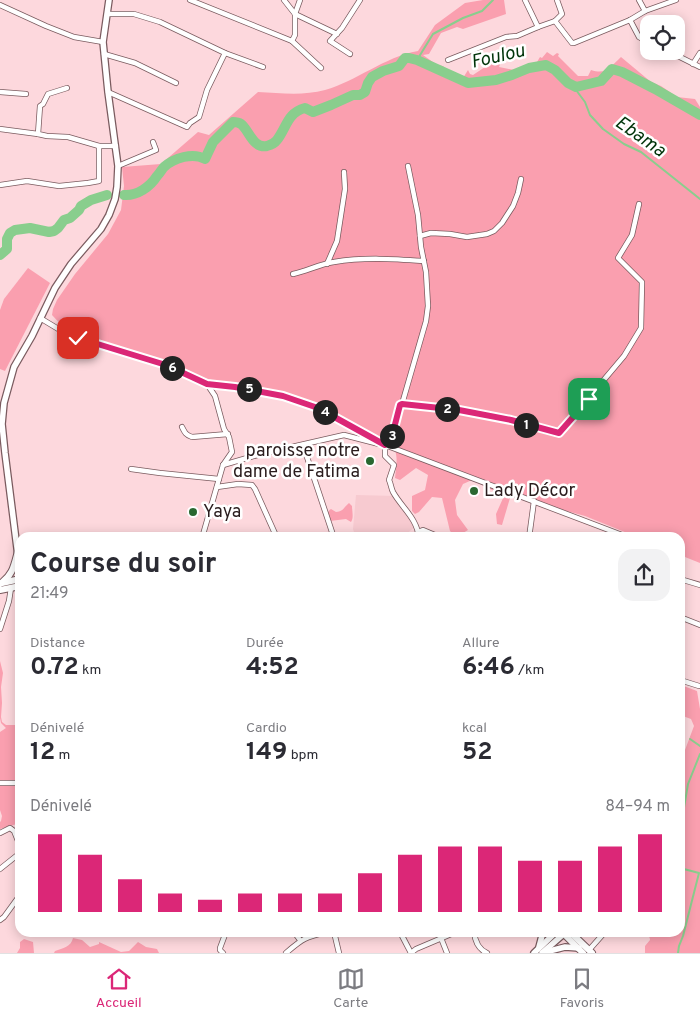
<!DOCTYPE html>
<html lang="fr">
<head>
<meta charset="utf-8">
<style>
	:root { --surface:#fff; --page:#f2f2f3; --text:#2b2b33; --muted:#7c7c81; --line:#e1e1e2; --accent:#db2777 }
	body { margin:0; font-family:Overpass,sans-serif; background:var(--page); color:var(--text); height:100vh; display:flex; flex-direction:column; font-size:19px; white-space:nowrap }
	* { box-sizing:border-box; margin:0 }
	p { font-size:16px; color:var(--muted) }
	.icon { flex:none; width:28px; height:28px; fill:none; stroke:currentColor; stroke-width:2; stroke-linecap:round; stroke-linejoin:round }
	.map { position:relative; flex:1; overflow:hidden }
	.drawer { position:absolute; left:15px; top:532px; width:670px; height:405px; display:flex; flex-direction:column; background:var(--surface); border-radius:15px; box-shadow:0 2px 12px #0003 }
	.drawer>* { flex:none }
	.fabs { position:absolute; left:640px; top:15px; display:grid; gap:10px }
	.fabs a { display:grid; place-items:center; width:45px; height:45px; border-radius:10px; background:var(--surface); box-shadow:0 2px 12px #0003; font-size:25px }
	.pin { position:absolute; display:grid; place-items:center; width:42px; height:42px; color:#fff; margin:-21px; border-radius:10px; box-shadow:0 2px 8px #0006 }
	.km { position:absolute; width:25px; height:25px; margin:-12px; border-radius:50%; background:#222; color:#fff; font-size:14px; line-height:25px; text-align:center }
	.round { display:grid; place-items:center; flex:none; width:52px; height:52px; border-radius:15px; background:var(--page) }
	.headline { display:flex; align-items:center; justify-content:space-between; height:85px; padding:0 15px }
	h1 { font-size:28px; font-weight:700; line-height:38px }
	.figures { display:grid; grid-template-columns:repeat(3,1fr); gap:8px; height:85px; padding:5px 15px }
	.figures div { display:grid; align-content:center }
	.figures b { font-size:25px; font-weight:700 }
	.figures small { font-size:14px; font-weight:400 }
	.figures p { font-size:14px }
	.chart { height:140px; padding:10px 15px }
	.chart p { display:flex; justify-content:space-between }
	.chart svg { width:100%; height:90px; margin-top:5px; stroke:var(--accent); stroke-width:6 }
	.menu { display:flex; justify-content:space-around; align-items:center; height:70px; border-top:1px solid var(--line); background:var(--surface); font-size:14px; color:var(--muted) }
	.menu a { display:grid; justify-items:center; gap:2px }
	.menu .current { color:var(--accent) }
	.map>svg:first-child { display:block }
</style>
</head>
<body>
<div class="map">
<svg width="700" height="953" viewBox="0 0 700 953">
	<rect width="100%" height="100%" fill="#fdd8dd"/>
	<polygon fill="#f7cad0" points="356,495 396,496 401,504 418,524 403,537 369,537 354,532 353,529"/>
	<g fill="#fa9faf">
		<path d="M483,0H504L506,14L463,29L457,27L441,33L429,54L423,55L437,65L443,66L448,72L463,78L468,70L470,74L473,75C477,72 481,70 485,67C492,60 485,53 499,52L502,59L499,67L519,71L537,62L540,57L542,58L547,52L553,56L557,53L559,54L558,56L578,76H588L591,70C607,75 610,67 621,57L651,82L661,86L677,97L695,99L700,107V563L680,555V538L637,537L585,516L515,497L510,498L502,525L497,524L496,514L504,496L472,480L463,484L455,500L457,515L468,530L456,537L450,531L442,498L432,497L419,512L415,514L412,511V496L425,490L428,475L416,468L400,480L395,478C396,467 400,451 390,445L280,394L207,379L70,332L65,329L52,315L53,309L57,300L75,274L108,234L121,210L124,186L122,167L161,164L198,132L209,135L258,92C280,93 303,96 325,90C357,81 384,57 418,51L435,25L465,3Z"/>
		<polygon points="28,268 50,283 5,371 0,369 0,310 4,299"/>
		<path d="M349,503L352,506C352,511 354,518 351,522L346,519L330,521C328,516 326,512 331,509L336,512C344,511 343,508 349,503Z"/>
		<polygon points="0,661 3,673 1,687 2,703 1,717 2,722 6,725 20,725 20,823 0,829 0,822 1,821 2,816 0,810 0,732 6,728 1,723 0,718"/>
		<path d="M681,685L697,691L700,709V953H645V946L650,940C650,935 646,934 641,933L680,932V767L684,765L682,758L694,726L691,719L680,715V687Z"/>
		<path d="M73,938L82,940L90,947L99,944V942L121,952L129,951L138,942L146,947L157,949L159,953H54L55,951C63,948 71,947 73,938Z"/>
		<polygon points="24,939 33,942 34,953 17,953 20,948 20,942"/>
	</g>
	<g fill="none" stroke-linecap="round" stroke-linejoin="round">
		<g stroke="#89ce8d" stroke-width="2">
			<polyline points="417,60 433,34 463,18 482,11 493,0"/>
			<polyline points="476,61 485,56"/>
			<polyline points="576,87 576,90 585,102 590,115 603,129 624,144 641,152 700,199"/>
			<polyline points="690,739 700,746"/>
			<polyline points="680,831 688,784 700,754"/>
			<polyline points="678,953 679,946 683,936 699,873 680,868"/>
		</g>
		<g stroke="#89ce8d" stroke-width="10">
			<path d="M124,195C137,196 150,187 157,176C160,173 162,169 164,167C174,158 193,152 205,159L213,142L233,122C237,122 238,122 241,124C249,130 253,149 267,146C271,145 274,144 277,140C287,127 287,113 305,108L313,112L331,105L353,95H360L365,92L368,83L372,77L383,71L399,66L405,58H409L417,60L468,83L496,80L512,75L529,68L546,65L555,70L568,83L576,87L601,81L612,69L622,72L655,89L700,115"/>
			<polyline points="0,255 7,249 7,239 10,233 15,230 30,228 49,232 54,231 58,228 64,220 70,218 79,210 81,206 91,200 107,195"/>
		</g>
		<g stroke="#7a5b5f" stroke-width="6">
			<g id="minor">
				<polyline points="190,0 292,41 321,68"/>
				<polyline points="284,0 295,14 337,34"/>
				<polyline points="525,0 538,27"/>
				<polyline points="639,0 645,11"/>
				<polyline points="0,5 46,26 74,37 103,42"/>
				<polyline points="107,14 134,14 160,22 225,53 263,67"/>
				<polyline points="630,20 639,37 649,43"/>
				<polyline points="555,21 572,43 574,43 630,20 645,11 676,0"/>
				<polyline points="292,41 295,35 295,14 300,0"/>
				<polyline points="668,51 700,67"/>
				<polyline points="104,54 135,63 176,83"/>
				<polyline points="350,54 330,41 342,28 360,0"/>
				<polyline points="448,60 506,37 517,36 538,27 555,21 562,14 557,0"/>
				<polyline points="693,64 700,53"/>
				<polyline points="67,88 48,94 43,104 40,106 38,134 47,136 68,137 99,146 116,146"/>
				<polyline points="0,92 26,94"/>
				<polyline points="108,92 187,127 190,123 199,117 207,90 225,53"/>
				<polyline points="0,129 38,134"/>
				<polyline points="118,166 156,150 153,142"/>
				<polyline points="0,185 27,181 59,186 88,183 99,181 99,146"/>
				<polyline points="420,236 431,233 450,234 467,237 487,234 494,231 502,223 513,206 518,193 521,179"/>
				<polyline points="327,264 337,241 345,189 344,172"/>
				<path d="M293,274C307,271 320,264 334,262C364,257 394,259 424,261"/>
				<polyline points="40,318 60,330 78,338 166,365 207,384 235,387 283,396 305,403 318,408 385,445 630,538"/>
				<polyline points="402,404 459,410 511,420 559,433 624,356 641,328 642,282 618,258 632,235 639,204"/>
				<path d="M182,427C185,433 186,435 192,437L228,434"/>
				<polyline points="303,445 334,538"/>
				<polyline points="385,445 392,436 400,405 402,404 426,321 428,306 426,272 421,247 418,215 408,166"/>
				<path d="M385,445V456L394,465L389,480C391,484 391,488 393,492C402,508 417,518 419,538"/>
				<polyline points="223,465 261,454 344,435 379,444"/>
				<polyline points="131,469 160,473 219,479"/>
				<polyline points="217,487 238,484 252,485 255,489 277,538"/>
				<polyline points="418,532 423,530 442,538"/>
				<polyline points="202,538 223,465 232,452 229,437 224,429 215,396 207,384"/>
				<polyline points="529,538 534,501"/>
				<polyline points="680,579 700,585"/>
				<polyline points="680,617 700,625"/>
				<polyline points="0,629 9,601 11,588"/>
				<polyline points="680,680 699,686"/>
				<polyline points="0,783 20,783"/>
				<polyline points="0,833 10,828 14,831 20,846"/>
				<polyline points="0,869 20,853"/>
				<polyline points="0,920 4,917 20,895"/>
				<polyline points="294,932 300,940"/>
				<polyline points="334,932 339,953"/>
				<polyline points="400,932 411,953"/>
				<path d="M474,932C475,941 478,949 487,953"/>
				<polyline points="114,933 114,932"/>
				<polyline points="441,938 447,953"/>
				<polyline points="589,950 605,932"/>
				<polyline points="223,953 220,950 220,948 226,932"/>
				<path d="M286,953C303,938 306,937 327,932"/>
				<polyline points="411,953 416,949 456,932"/>
			</g>
		</g>
		<g stroke="#7a5b5f" stroke-width="8">
			<g id="tertiary">
				<polyline points="20,572 5,453 2,424 4,403 14,367 32,336 55,288 71,264 101,229 109,215 115,199 117,187 118,166 108,92 103,42 109,0"/>
				<polyline points="539,947 543,932"/>
				<polyline points="543,952 566,932"/>
				<polyline points="534,953 556,932"/>
				<polyline points="542,953 565,947 579,948"/>
			</g>
		</g>
		<g stroke="#7a5b5f" stroke-width="8">
			<g id="secondary">
				<polyline points="2,583 20,579"/>
				<path d="M0,584C13,575 14,566 18,551"/>
				<polyline points="0,590 20,586"/>
				<polyline points="562,932 583,953"/>
				<polyline points="570,932 592,953"/>
			</g>
		</g>
		<use href="#minor" stroke="#fff" stroke-width="4.5"/>
		<use href="#tertiary" stroke="#fff" stroke-width="5.5"/>
		<use href="#secondary" stroke="#fff" stroke-width="6"/>
	</g>
	<g fill="none" stroke-linecap="round" stroke-linejoin="round">
		<g stroke="#fff" stroke-width="10">
			<polyline id="route" points="78,338 166,365 207,384 235,387 283,396 318,408 385,445 392,436 400,405 402,404 459,410 511,420 559,433 589,399"/>
		</g>
		<use href="#route" stroke="#db2777" stroke-width="6"/>
	</g>
	<g fill="#296730" stroke="#fff" stroke-width="2">
		<circle cx="370" cy="461" r="5"/>
		<circle cx="474" cy="491" r="5"/>
		<circle cx="193" cy="512" r="5"/>
	</g>
	<g text-anchor="middle" dominant-baseline="central" stroke-width="5" stroke-linejoin="round" paint-order="stroke">
		<g font-size="18" fill="#2a1d1e" stroke="#fff" text-anchor="start">
			<text x="360" y="451" text-anchor="end">paroisse notre<tspan x="360" dy="21">dame de Fatima</tspan></text>
			<text x="484" y="491">Lady Décor</text>
			<text x="203" y="512">Yaya</text>
		</g>
		<g font-size="19" font-style="italic" fill="#00340a" stroke="#fff">
			<text transform="translate(498 57) rotate(-13)">Foulou</text>
			<text transform="translate(640 137) rotate(35)">Ebama</text>
		</g>
	</g>
</svg>
<div class="fabs">
<a><svg class="icon" aria-label="locate" viewBox="0 0 24 24"><circle cx="12" cy="12" r="6"/><path d="M12 2v4M12 18v4M2 12h4M18 12h4"/></svg></a>
</div>
<div class="pin" style="left:589px;top:399px;background:#1e9e55"><svg class="icon" aria-label="arrive" viewBox="0 0 24 24"><path d="M6 21V4h12l-3 4 3 4H6"/></svg></div>
<div class="pin" style="left:78px;top:338px;background:#d93025"><svg class="icon" aria-label="check" viewBox="0 0 24 24"><path d="M5 12l5 5 9-10"/></svg></div>
<b class="km" style="left:526px;top:425px">1</b>
<b class="km" style="left:447px;top:409px">2</b>
<b class="km" style="left:392px;top:436px">3</b>
<b class="km" style="left:325px;top:412px">4</b>
<b class="km" style="left:249px;top:389px">5</b>
<b class="km" style="left:172px;top:368px">6</b>
<section class="drawer">
<div class="headline"><div><h1>Course du soir</h1><p>21:49</p></div><a class="round"><svg class="icon" aria-label="share" viewBox="0 0 24 24"><path d="M12 15V3M7 8l5-5 5 5M5 13v7h14v-7"/></svg></a></div>
<div class="figures">
<div><p>Distance</p><b>0.72<small> km</small></b></div>
<div><p>Durée</p><b>4:52</b></div>
<div><p>Allure</p><b>6:46<small> /km</small></b></div>
</div>
<div class="figures">
<div><p>Dénivelé</p><b>12<small> m</small></b></div>
<div><p>Cardio</p><b>149<small> bpm</small></b></div>
<div><p>kcal</p><b>52</b></div>
</div>
<div class="chart"><p><span>Dénivelé</span>84–94 m</p>
<svg viewBox="0 0 160 44" preserveAspectRatio="none"><path d="M5 44V6M15 44V16M25 44V28M35 44V35M45 44V38M55 44V35M65 44V35M75 44V35M85 44V25M95 44V16M105 44V12M115 44V12M125 44V19M135 44V19M145 44V12M155 44V6"/></svg>
</div>
</section>
</div>
<nav class="menu">
<a class="current"><svg class="icon" aria-label="home" viewBox="0 0 24 24"><path d="M3 11l9-7 9 7M6 9v11h12V9"/></svg>Accueil</a>
<a><svg class="icon" aria-label="map" viewBox="0 0 24 24"><path d="M3 6l6-2 6 2 6-2v14l-6 2-6-2-6 2zM9 4v14M15 6v14"/></svg>Carte</a>
<a><svg class="icon" aria-label="saved" viewBox="0 0 24 24"><path d="M7 4h10v16l-5-4-5 4z"/></svg>Favoris</a>
</nav>
</body>
</html>
